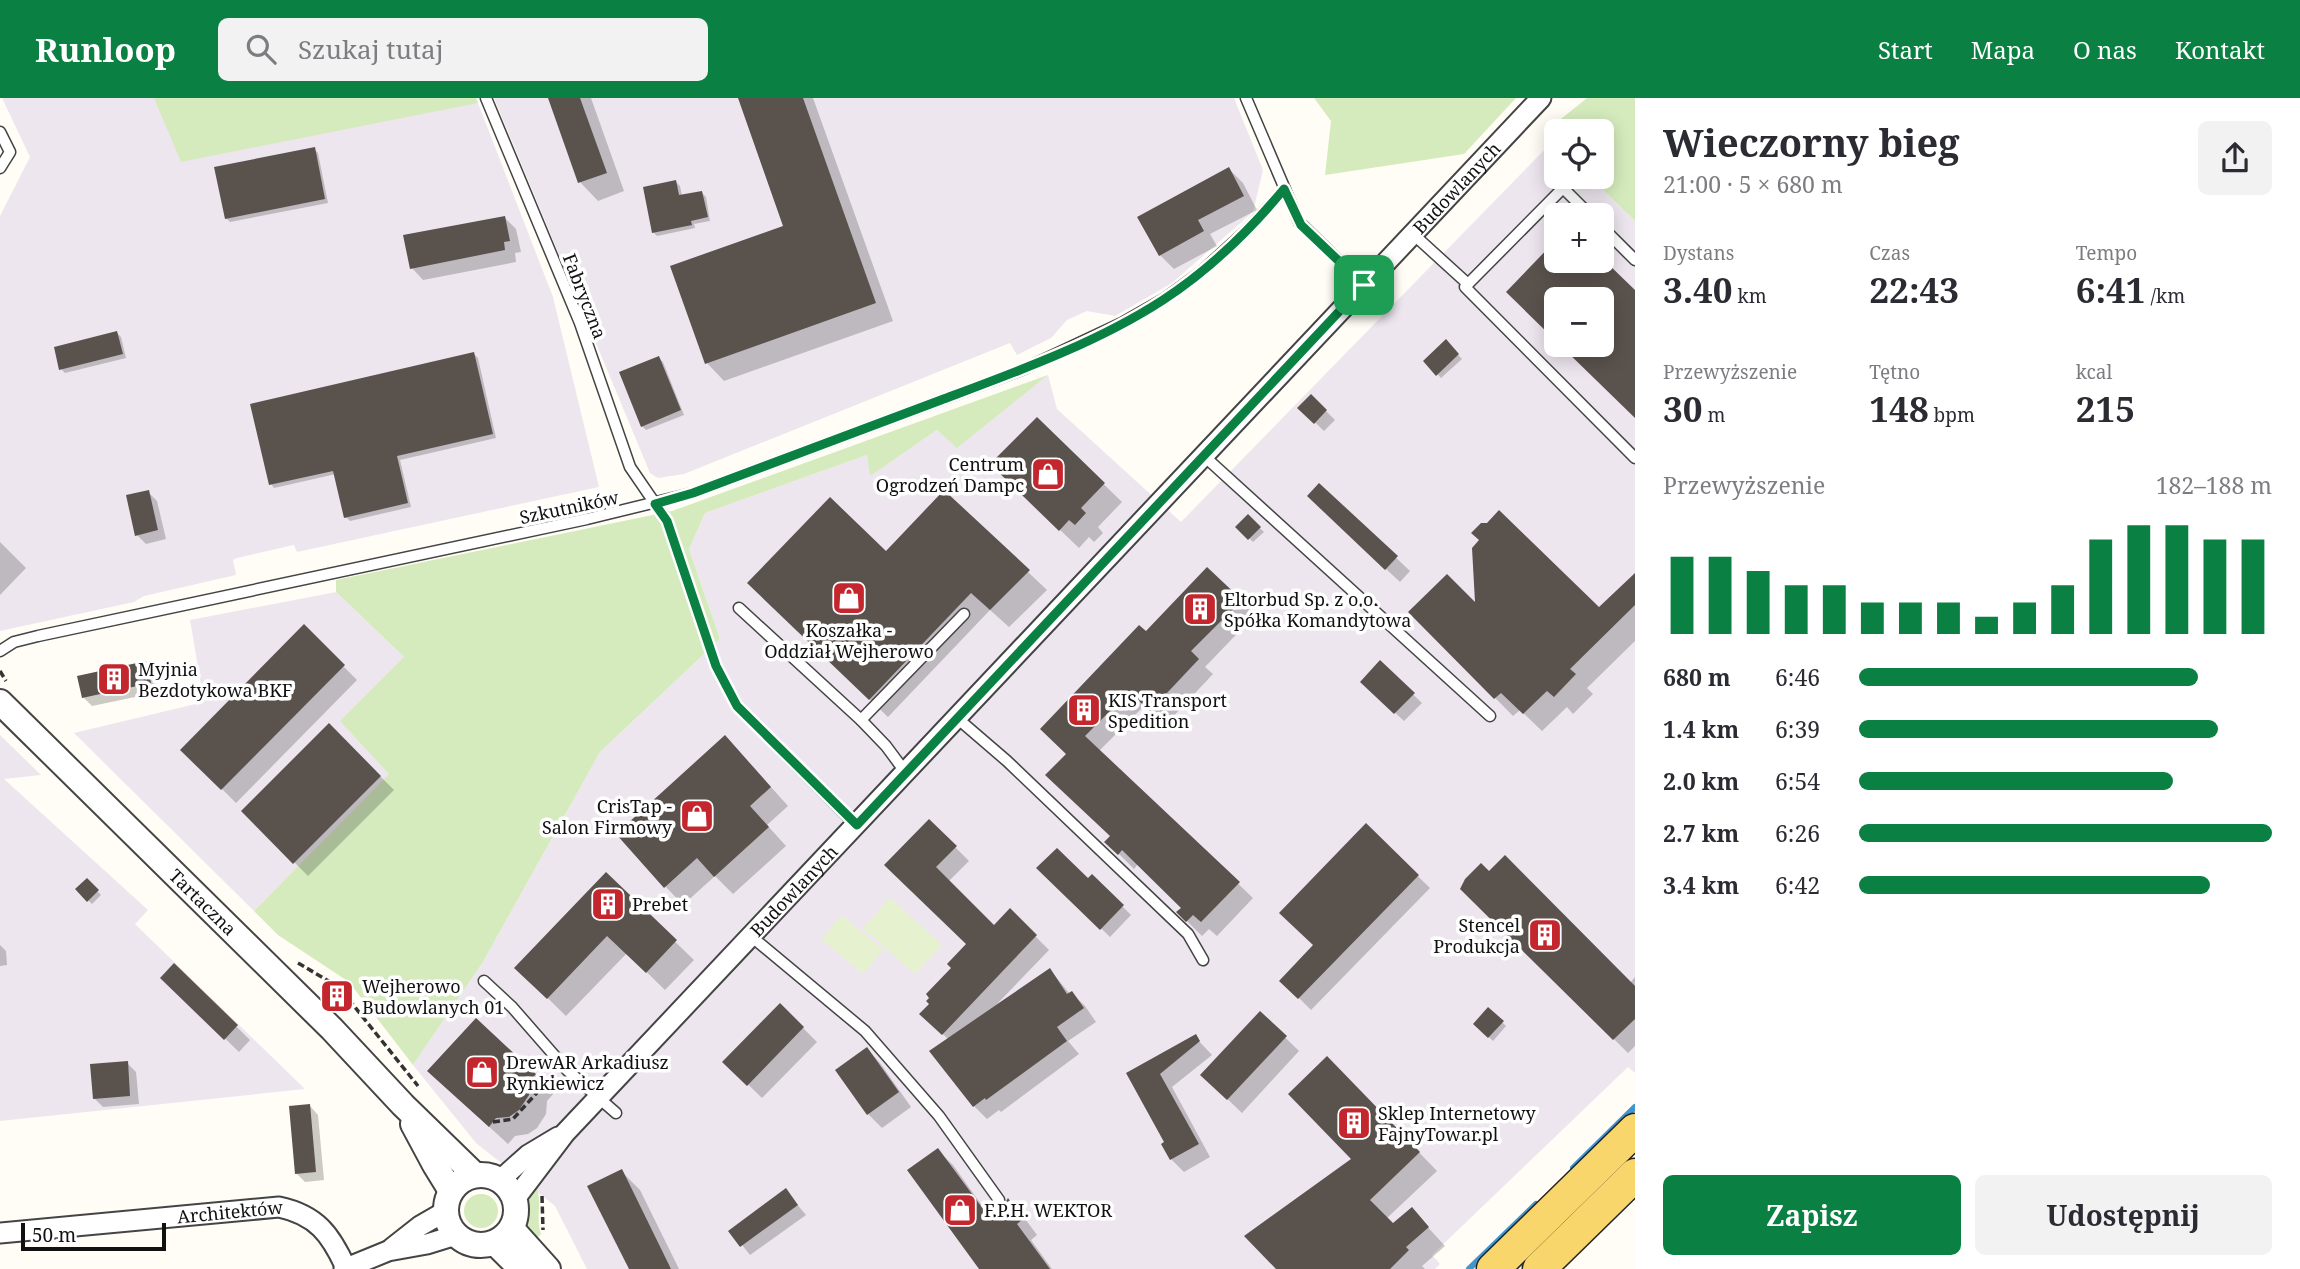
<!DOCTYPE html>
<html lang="pl">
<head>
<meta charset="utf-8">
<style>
	:root { --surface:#fff; --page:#f2f2f3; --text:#2b2b33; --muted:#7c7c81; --accent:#0b8043 }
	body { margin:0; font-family:"Noto Serif",serif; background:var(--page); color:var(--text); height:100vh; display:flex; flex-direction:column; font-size:26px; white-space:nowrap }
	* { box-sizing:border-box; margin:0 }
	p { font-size:23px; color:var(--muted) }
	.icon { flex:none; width:38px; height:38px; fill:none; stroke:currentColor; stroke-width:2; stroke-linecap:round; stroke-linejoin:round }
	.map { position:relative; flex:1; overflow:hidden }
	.sheet { display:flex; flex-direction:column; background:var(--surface); width:665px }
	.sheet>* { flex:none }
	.controls { position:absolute; left:1544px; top:21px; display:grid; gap:14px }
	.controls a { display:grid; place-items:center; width:70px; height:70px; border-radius:10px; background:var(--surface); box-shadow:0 4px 18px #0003; font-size:35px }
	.scale { position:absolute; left:21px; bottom:18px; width:145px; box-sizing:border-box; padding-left:7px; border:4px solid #111; border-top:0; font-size:19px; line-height:24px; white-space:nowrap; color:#111; -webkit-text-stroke:5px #fff; paint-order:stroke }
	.pin { position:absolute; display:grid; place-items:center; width:60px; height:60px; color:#fff; margin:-30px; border-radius:14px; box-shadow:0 4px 10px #0006 }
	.round { display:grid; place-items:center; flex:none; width:74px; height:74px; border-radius:10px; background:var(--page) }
	.overview { display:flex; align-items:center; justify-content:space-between; height:119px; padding:0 28px }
	h1 { font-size:38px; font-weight:700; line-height:52px }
	.metrics { display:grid; grid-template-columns:repeat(3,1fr); gap:10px; height:119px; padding:7px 28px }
	.metrics div { display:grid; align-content:center }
	.metrics b { font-size:35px; font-weight:700 }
	.metrics small { font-size:19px; font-weight:400 }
	.metrics p { font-size:19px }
	.chart { height:196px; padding:14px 28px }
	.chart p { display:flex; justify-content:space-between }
	.chart svg { width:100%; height:126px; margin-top:7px; stroke:var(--accent); stroke-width:6 }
	.cta { display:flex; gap:14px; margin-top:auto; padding:14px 28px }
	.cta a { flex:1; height:80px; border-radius:10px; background:var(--accent); color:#fff; font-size:28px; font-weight:700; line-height:80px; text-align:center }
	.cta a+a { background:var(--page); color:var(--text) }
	ul { padding:0 28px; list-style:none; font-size:23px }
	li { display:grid; grid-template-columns:112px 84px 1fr; align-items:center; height:52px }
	li i { height:18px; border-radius:9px; background:var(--accent) }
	header { display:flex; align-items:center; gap:42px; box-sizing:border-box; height:98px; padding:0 35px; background:var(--accent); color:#fff }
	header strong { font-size:33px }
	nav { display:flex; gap:38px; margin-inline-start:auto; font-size:24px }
	.search { width:490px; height:63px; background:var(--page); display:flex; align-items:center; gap:18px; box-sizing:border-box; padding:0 24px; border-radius:10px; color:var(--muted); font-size:26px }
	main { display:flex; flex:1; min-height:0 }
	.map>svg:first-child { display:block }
</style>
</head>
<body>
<header>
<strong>Runloop</strong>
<div class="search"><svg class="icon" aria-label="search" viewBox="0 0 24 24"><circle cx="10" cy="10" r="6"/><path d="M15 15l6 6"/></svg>Szukaj tutaj</div>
<nav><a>Start</a><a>Mapa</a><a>O nas</a><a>Kontakt</a></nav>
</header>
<main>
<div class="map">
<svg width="1635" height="1171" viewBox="0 0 1635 1171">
	<rect width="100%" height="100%" fill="#fffdf5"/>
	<g fill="#eee6ef" fill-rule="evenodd">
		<polygon points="2,0 476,0 553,199 599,389 297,454 294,447 237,460 233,462 236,477 144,498 134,504 0,533 0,118 30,59"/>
		<polygon points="494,0 1234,0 1263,72 1253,114 1172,185 1115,218 1087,213 1067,222 1051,240 1017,257 1010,245 684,376 658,380 650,375"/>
		<path d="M1553,43L1556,46V79H1590L1635,123V975L1628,969L1432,1157L1440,1166L1435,1171H587L555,1108L476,1045L413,967L483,864L600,654L720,541L689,451L705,415L867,357L871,377L937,332L957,349L1048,277L1057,311L1181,424ZM1556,117H1601V163H1556ZM1556,201H1601V247H1556Z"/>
		<polygon points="336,494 404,559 390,676 254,813 74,635 204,604 190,522"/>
		<polygon points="0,637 41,677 4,681 148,812 135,826 305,991 0,1023"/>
	</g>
	<g fill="#d5ebbd">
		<polygon points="154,0 476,0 478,5 181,64"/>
		<polygon points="1314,0 1516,0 1464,56 1325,77 1331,23"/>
		<polygon points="1587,0 1635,0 1635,123 1590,79 1601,79 1601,33 1564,33 1556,25"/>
		<polygon points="1048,277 957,350 937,332 870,378 867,357 705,415 689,451 720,541 600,654 483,864 413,967 349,884 278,837 254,813 389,676 340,623 404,559 336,494 336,482 672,413"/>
		<path d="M534,1085C544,1098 535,1121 541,1136L533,1144C522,1122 521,1107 534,1085Z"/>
		<circle cx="481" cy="1113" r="17"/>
	</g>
	<g fill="#e6f2cf">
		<polygon points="890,800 942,847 915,876 863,830"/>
		<polygon points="842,817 883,852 863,876 821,841"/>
	</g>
	<g fill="#0003">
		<polygon points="550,0 591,0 624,93 598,103 580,84"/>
		<polygon points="740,0 813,0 893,223 724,283 707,265 785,129"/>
		<polygon points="314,51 318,55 328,105 230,124 226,120"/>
		<polygon points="1229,71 1243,85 1257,112 1210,136 1217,148 1174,171 1160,157"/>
		<polygon points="676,84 680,88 682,98 702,95 706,99 710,123 694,126 695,130 657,138 653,134"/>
		<polygon points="505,120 516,131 521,154 515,155 516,164 423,182 412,170"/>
		<polygon points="1601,161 1635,194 1635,318 1562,247 1601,247 1601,201 1556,201 1556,163"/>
		<polygon points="117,235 121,239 126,260 65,275 61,271"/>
		<polygon points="1446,244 1462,261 1441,280 1425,263"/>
		<polygon points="474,256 478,260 496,340 400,362 411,409 350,423 346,419 336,376 274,390 271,386"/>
		<polygon points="659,260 663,264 684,317 646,332 642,328"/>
		<polygon points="1311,298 1335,322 1324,333 1300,310"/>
		<polygon points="1037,321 1122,404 1098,429 1103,435 1094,444 1089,439 1079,450 1010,384"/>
		<polygon points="1319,387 1410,473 1400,484 1323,412"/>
		<polygon points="148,394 157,403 166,441 146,446 137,437"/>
		<polygon points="944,395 1047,492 1009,529 990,512 888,619 768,503 886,456"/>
		<polygon points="1248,419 1264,434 1253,444 1238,429"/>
		<polygon points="0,444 26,470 0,497"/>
		<polygon points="1635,477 1635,543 1587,590 1593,596 1573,616 1567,609 1542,633 1520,612 1513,618 1410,514 1477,508 1599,512"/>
		<polygon points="1240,503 1255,517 1205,569 1213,576 1166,626 1145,607 1099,653 1253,800 1217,838 1209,831 1202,838 1178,814 1183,810 1138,766 1134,771 1107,744 1112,738 1068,656 1146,536"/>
		<polygon points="304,529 357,582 236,705 183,652"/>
		<polygon points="145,565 154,574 159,594 92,608 83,599"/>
		<polygon points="1380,565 1422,605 1404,623 1362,584"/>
		<polygon points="329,627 394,692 308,778 243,713"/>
		<polygon points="743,658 788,708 767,727 786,748 733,796 715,778 683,807 665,788"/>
		<polygon points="929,723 969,763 948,784 994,829 1010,813 1049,852 997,906 1050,872 1070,896 1072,895 1085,908 1096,924 1068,943 1079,956 1001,1014 999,1012 987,1021 974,1008 949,942 922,916 932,906 968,846 900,781"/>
		<polygon points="1366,728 1430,790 1311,912 1282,883 1315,847"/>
		<polygon points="1039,770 1088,782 1092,778 1131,817 1110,839"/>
		<polygon points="606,777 694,862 665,892 627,855 566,918 517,870"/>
		<polygon points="87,782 101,797 92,806 77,791"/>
		<polygon points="1462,791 1630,885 1635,879 1635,948 1628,955"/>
		<polygon points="0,847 6,853 7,867 0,868"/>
		<polygon points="175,868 250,942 239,954 163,880"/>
		<polygon points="780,907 817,944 762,1000 725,964"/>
		<polygon points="1488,911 1506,928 1493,943 1475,926"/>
		<polygon points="1260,915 1299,953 1242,1015 1216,990"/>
		<polygon points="476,922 554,995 547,1003 546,1016 537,1030 528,1036 515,1038 508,1046 448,991"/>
		<polygon points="1195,939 1212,957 1172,989 1210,1059 1184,1074 1171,1061 1164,1047 1167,1044 1129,975"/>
		<polygon points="867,951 880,965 911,1009 882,1030 868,1016"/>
		<polygon points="127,965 136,974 139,1006 103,1009 94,1000"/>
		<polygon points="1345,978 1437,1073 1387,1120 1393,1127 1412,1112 1445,1148 1422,1168 1425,1171 1279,1171 1354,1061"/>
		<polygon points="310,1008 318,1017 324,1082 305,1084 296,1075"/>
		<polygon points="937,1052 953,1067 988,1116 1004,1110 1008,1103 1023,1118 1037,1137 1031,1142 1052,1171 981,1171"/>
		<polygon points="621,1073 640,1092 679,1171 631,1171"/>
		<polygon points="786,1093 806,1117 750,1157 731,1133"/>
	</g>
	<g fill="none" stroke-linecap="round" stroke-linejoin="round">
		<g stroke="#3f96cf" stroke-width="6">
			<polyline points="1573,1070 1635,1009"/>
			<polyline points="1469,1171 1536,1106"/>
		</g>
	</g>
	<g fill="#5a524d">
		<polygon points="548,0 580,0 607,75 578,85"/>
		<polygon points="738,0 803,0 876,205 705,266 670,168 783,128"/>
		<polygon points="315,49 325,101 225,121 214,69"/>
		<polygon points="1229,69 1244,98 1198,122 1204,133 1159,158 1137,119"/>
		<polygon points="676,82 679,97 702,93 708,119 691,123 692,127 652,135 643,89"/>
		<polygon points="505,118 510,143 504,144 505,152 410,171 403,137"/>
		<polygon points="1556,142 1556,163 1605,163 1635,192 1635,320 1560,247 1601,247 1601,201 1556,201 1556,243 1506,194"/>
		<polygon points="117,233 123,256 59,272 54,249"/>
		<polygon points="1446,241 1459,256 1436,278 1423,263"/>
		<polygon points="474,254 493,336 397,358 408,405 344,420 333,373 269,387 250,306"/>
		<polygon points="659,258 681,312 641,329 619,274"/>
		<polygon points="1311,296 1327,312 1314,326 1297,310"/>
		<polygon points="1037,319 1105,385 1081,410 1086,415 1075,427 1069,422 1059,433 990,366"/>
		<polygon points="1319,385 1398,458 1385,472 1307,398"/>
		<polygon points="149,392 158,432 135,438 126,397"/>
		<polygon points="944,392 1030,472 990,512 971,495 869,602 747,485 830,399 886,453"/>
		<polygon points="1499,412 1599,509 1635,475 1635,507 1570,571 1576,576 1554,599 1547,593 1523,616 1501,595 1494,601 1408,514 1447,476 1475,504 1472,450 1479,442 1471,435 1481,425 1487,425"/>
		<polygon points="1248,416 1261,429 1248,442 1235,429"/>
		<polygon points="1207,469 1242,502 1191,553 1199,561 1150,613 1129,594 1085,638 1240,784 1201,824 1193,817 1186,824 1176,814 1181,810 1122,752 1118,757 1104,744 1110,738 1045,677 1066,656 1040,631 1139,527 1146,533"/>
		<polygon points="304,526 345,567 221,692 180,652"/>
		<polygon points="1380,562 1415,595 1394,616 1360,584"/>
		<polygon points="146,563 151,585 82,600 77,578"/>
		<polygon points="329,625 381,678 293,766 241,713"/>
		<polygon points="725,637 771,689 750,708 769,729 714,779 697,760 664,790 616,736"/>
		<polygon points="929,721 957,748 936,769 994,827 1010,810 1037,837 942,937 919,916 929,906 926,903 929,900 926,896 951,870 947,866 966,846 884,767"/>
		<polygon points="1366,725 1419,777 1298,901 1279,883 1313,847 1279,815"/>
		<polygon points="1057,750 1088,780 1092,776 1124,807 1100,832 1036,770"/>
		<polygon points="1505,757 1635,888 1635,921 1613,942 1460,791 1465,781 1481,765 1489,773"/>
		<polygon points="606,774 677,842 646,875 607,838 547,901 514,870"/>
		<polygon points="87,780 99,792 87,804 75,791"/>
		<polygon points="174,865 238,927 224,942 160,880"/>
		<polygon points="1050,870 1067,896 1072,893 1084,910 1057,929 1067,943 986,1002 985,1000 973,1009 929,953"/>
		<polygon points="780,905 804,929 747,988 722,964"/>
		<polygon points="1488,909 1504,923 1488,940 1473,926"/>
		<polygon points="1260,913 1287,938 1227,1002 1200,977"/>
		<polygon points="476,920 536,976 529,984 529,997 519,1012 509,1019 496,1020 489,1029 427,973"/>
		<polygon points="1196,936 1200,943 1160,976 1199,1046 1170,1062 1161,1046 1164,1044 1126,975"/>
		<polygon points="867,949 899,994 867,1017 835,972"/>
		<polygon points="1327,958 1420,1054 1370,1102 1393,1125 1412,1109 1429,1129 1406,1149 1409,1152 1390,1171 1276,1171 1244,1138 1351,1061 1288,996"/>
		<polygon points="128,963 130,998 93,1001 90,966"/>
		<polygon points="310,1006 316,1074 295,1076 289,1008"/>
		<polygon points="938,1050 986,1115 996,1109 1003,1108 1008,1100 1023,1121 1017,1126 1050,1171 979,1171 907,1072"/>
		<polygon points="622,1071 671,1171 629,1171 587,1088"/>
		<polygon points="786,1090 798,1107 740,1149 728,1133"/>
	</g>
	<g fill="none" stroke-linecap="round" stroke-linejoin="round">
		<g stroke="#444" stroke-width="13">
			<g id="service">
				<polyline points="486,0 580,225 630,369 667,423 716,568 737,608 856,727"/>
				<polyline points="1246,0 1299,124 1364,187"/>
				<polyline points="0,34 10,54 0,70"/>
				<polyline points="1590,117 1563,90 1465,189 1635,360"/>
				<polyline points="1601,128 1635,162"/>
				<polyline points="1413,136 1468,186"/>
				<polyline points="1204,358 1490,618"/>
				<polyline points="739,510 861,622 964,516"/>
				<polyline points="0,553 14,544 38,538 587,421 693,395 1024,271 1122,225 1164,201 1201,174 1248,131 1285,91"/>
				<polyline points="957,620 1007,663 1188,836 1203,862"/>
				<polyline points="861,622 886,648 906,675"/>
				<polyline points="752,839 865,933 939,1018 999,1102"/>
				<polyline points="484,883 512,909 567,972 616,1015"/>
			</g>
		</g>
		<g stroke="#444" stroke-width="23">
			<g id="minor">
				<polyline points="500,1082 528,1057 558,1039"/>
				<path id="s1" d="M515,1101L565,1035L1541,0"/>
				<path id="s2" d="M0,1135L279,1109C317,1117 331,1137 346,1170"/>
				<polyline points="392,1150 420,1128 446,1113"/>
				<polyline points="344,1171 388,1153 427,1146 456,1137"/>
			</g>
		</g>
		<g stroke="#444" stroke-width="28">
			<g id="tertiary">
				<path id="s3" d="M0,604L332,931L403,1007L475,1077"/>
				<polyline points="413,1026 435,1067 451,1093"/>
				<circle cx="481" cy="1112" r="35"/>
				<polyline points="512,1131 548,1171"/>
				<polyline points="495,1145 521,1171"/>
			</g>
		</g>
		<g stroke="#222" stroke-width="35">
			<g id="primary">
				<polyline points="1493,1171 1635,1032"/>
				<polyline points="1539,1171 1635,1077"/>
			</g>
		</g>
		<g stroke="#333" stroke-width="3.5" stroke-dasharray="7 3.5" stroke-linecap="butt">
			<polyline points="0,573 6,583"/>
			<polyline points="298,865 332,885 346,898 418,988"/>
			<polyline points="493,1024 513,1021 554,976"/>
			<polyline points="542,1098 543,1132"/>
		</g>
		<use href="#service" stroke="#fff" stroke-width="10"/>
		<use href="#minor" stroke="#fff" stroke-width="19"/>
		<use href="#tertiary" stroke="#fff" stroke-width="24"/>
		<use href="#primary" stroke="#f9d66b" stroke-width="32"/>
	</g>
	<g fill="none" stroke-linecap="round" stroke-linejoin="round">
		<g stroke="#fff" stroke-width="14">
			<path id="route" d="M1284,91L1301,127L1364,187L857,727L737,608L716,568L667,423L655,406L693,395C776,364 858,333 941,302C1016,274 1097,245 1163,202C1209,172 1250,132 1284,91Z"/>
		</g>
		<use href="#route" stroke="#0b8043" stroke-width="9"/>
	</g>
	<defs>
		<g id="shop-square" transform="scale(1.75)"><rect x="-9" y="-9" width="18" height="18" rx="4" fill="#c4262e" stroke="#fff"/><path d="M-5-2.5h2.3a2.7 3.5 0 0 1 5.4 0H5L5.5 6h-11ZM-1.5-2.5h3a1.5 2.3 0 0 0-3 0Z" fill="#fff"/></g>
		<g id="building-square" transform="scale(1.75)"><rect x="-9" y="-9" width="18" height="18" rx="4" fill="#c4262e" stroke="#fff"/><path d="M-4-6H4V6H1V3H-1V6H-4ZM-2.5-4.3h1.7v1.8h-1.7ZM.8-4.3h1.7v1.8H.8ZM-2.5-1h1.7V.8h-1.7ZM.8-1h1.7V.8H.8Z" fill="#fff"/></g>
	</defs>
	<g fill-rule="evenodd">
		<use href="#shop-square" x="1048" y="376"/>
		<use href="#shop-square" x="849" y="500"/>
		<use href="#building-square" x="1200" y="511"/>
		<use href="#building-square" x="114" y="581"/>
		<use href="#building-square" x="1084" y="612"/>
		<use href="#shop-square" x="697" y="718"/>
		<use href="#building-square" x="608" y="806"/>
		<use href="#building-square" x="1545" y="837"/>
		<use href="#building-square" x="337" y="898"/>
		<use href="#shop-square" x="482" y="974"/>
		<use href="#building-square" x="1354" y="1025"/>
		<use href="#shop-square" x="960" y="1112"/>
	</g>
	<g text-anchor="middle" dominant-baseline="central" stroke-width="7" stroke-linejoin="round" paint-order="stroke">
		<g font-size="18" fill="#111" stroke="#fff">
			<text stroke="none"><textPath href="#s1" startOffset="1382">Budowlanych</textPath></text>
			<text transform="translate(585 198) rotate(69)">Fabryczna</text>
			<text transform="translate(569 409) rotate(-12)">Szkutników</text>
			<text stroke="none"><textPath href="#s1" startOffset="416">Budowlanych</textPath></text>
			<text stroke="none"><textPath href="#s3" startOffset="285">Tartaczna</textPath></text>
			<text stroke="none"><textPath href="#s2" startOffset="231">Architektów</textPath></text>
		</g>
		<g font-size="18" fill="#111" stroke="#fff" text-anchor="start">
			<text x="1024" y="366" text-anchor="end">Centrum<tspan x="1024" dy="21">Ogrodzeń Dampc</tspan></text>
			<text x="1224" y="501">Eltorbud Sp. z o.o.<tspan x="1224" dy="21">Spółka Komandytowa</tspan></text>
			<text x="849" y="532" text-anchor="middle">Koszałka -<tspan x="849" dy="21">Oddział Wejherowo</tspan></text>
			<text x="138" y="571">Myjnia<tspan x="138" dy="21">Bezdotykowa BKF</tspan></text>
			<text x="1108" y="602">KIS Transport<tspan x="1108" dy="21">Spedition</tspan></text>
			<text x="672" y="708" text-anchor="end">CrisTap -<tspan x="672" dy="21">Salon Firmowy</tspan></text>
			<text x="632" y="806">Prebet</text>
			<text x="1520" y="827" text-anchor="end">Stencel<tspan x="1520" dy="21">Produkcja</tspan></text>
			<text x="362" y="888">Wejherowo<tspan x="362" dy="21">Budowlanych 01</tspan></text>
			<text x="506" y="964">DrewAR Arkadiusz<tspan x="506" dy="21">Rynkiewicz</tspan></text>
			<text x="1378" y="1015">Sklep Internetowy<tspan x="1378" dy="21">FajnyTowar.pl</tspan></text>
			<text x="984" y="1112">F.P.H. WEKTOR</text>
		</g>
	</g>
</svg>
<div class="controls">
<a><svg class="icon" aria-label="locate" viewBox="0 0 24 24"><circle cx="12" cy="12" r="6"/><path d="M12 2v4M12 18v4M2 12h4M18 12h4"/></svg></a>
<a>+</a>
<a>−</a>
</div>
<div class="scale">50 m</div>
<div class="pin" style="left:1364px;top:187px;background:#1e9e55"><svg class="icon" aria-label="arrive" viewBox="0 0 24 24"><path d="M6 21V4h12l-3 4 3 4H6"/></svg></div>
</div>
<section class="sheet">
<div class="overview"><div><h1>Wieczorny bieg</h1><p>21:00 · 5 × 680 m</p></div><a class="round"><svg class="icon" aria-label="share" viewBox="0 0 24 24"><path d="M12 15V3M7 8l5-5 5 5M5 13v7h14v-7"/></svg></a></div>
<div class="metrics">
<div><p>Dystans</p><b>3.40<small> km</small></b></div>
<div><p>Czas</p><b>22:43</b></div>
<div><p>Tempo</p><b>6:41<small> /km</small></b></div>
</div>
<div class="metrics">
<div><p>Przewyższenie</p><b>30<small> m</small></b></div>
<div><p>Tętno</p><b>148<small> bpm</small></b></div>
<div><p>kcal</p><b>215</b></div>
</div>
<div class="chart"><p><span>Przewyższenie</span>182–188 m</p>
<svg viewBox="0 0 160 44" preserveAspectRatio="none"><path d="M5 44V17M15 44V17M25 44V22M35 44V27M45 44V27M55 44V33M65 44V33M75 44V33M85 44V38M95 44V33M105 44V27M115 44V11M125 44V6M135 44V6M145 44V11M155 44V11"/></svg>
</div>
<ul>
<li><b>680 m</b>6:46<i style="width:82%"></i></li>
<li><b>1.4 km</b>6:39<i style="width:87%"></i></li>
<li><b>2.0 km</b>6:54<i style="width:76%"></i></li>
<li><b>2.7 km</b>6:26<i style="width:100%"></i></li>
<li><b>3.4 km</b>6:42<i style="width:85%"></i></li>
</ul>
<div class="cta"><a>Zapisz</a><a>Udostępnij</a></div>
</section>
</main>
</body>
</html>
